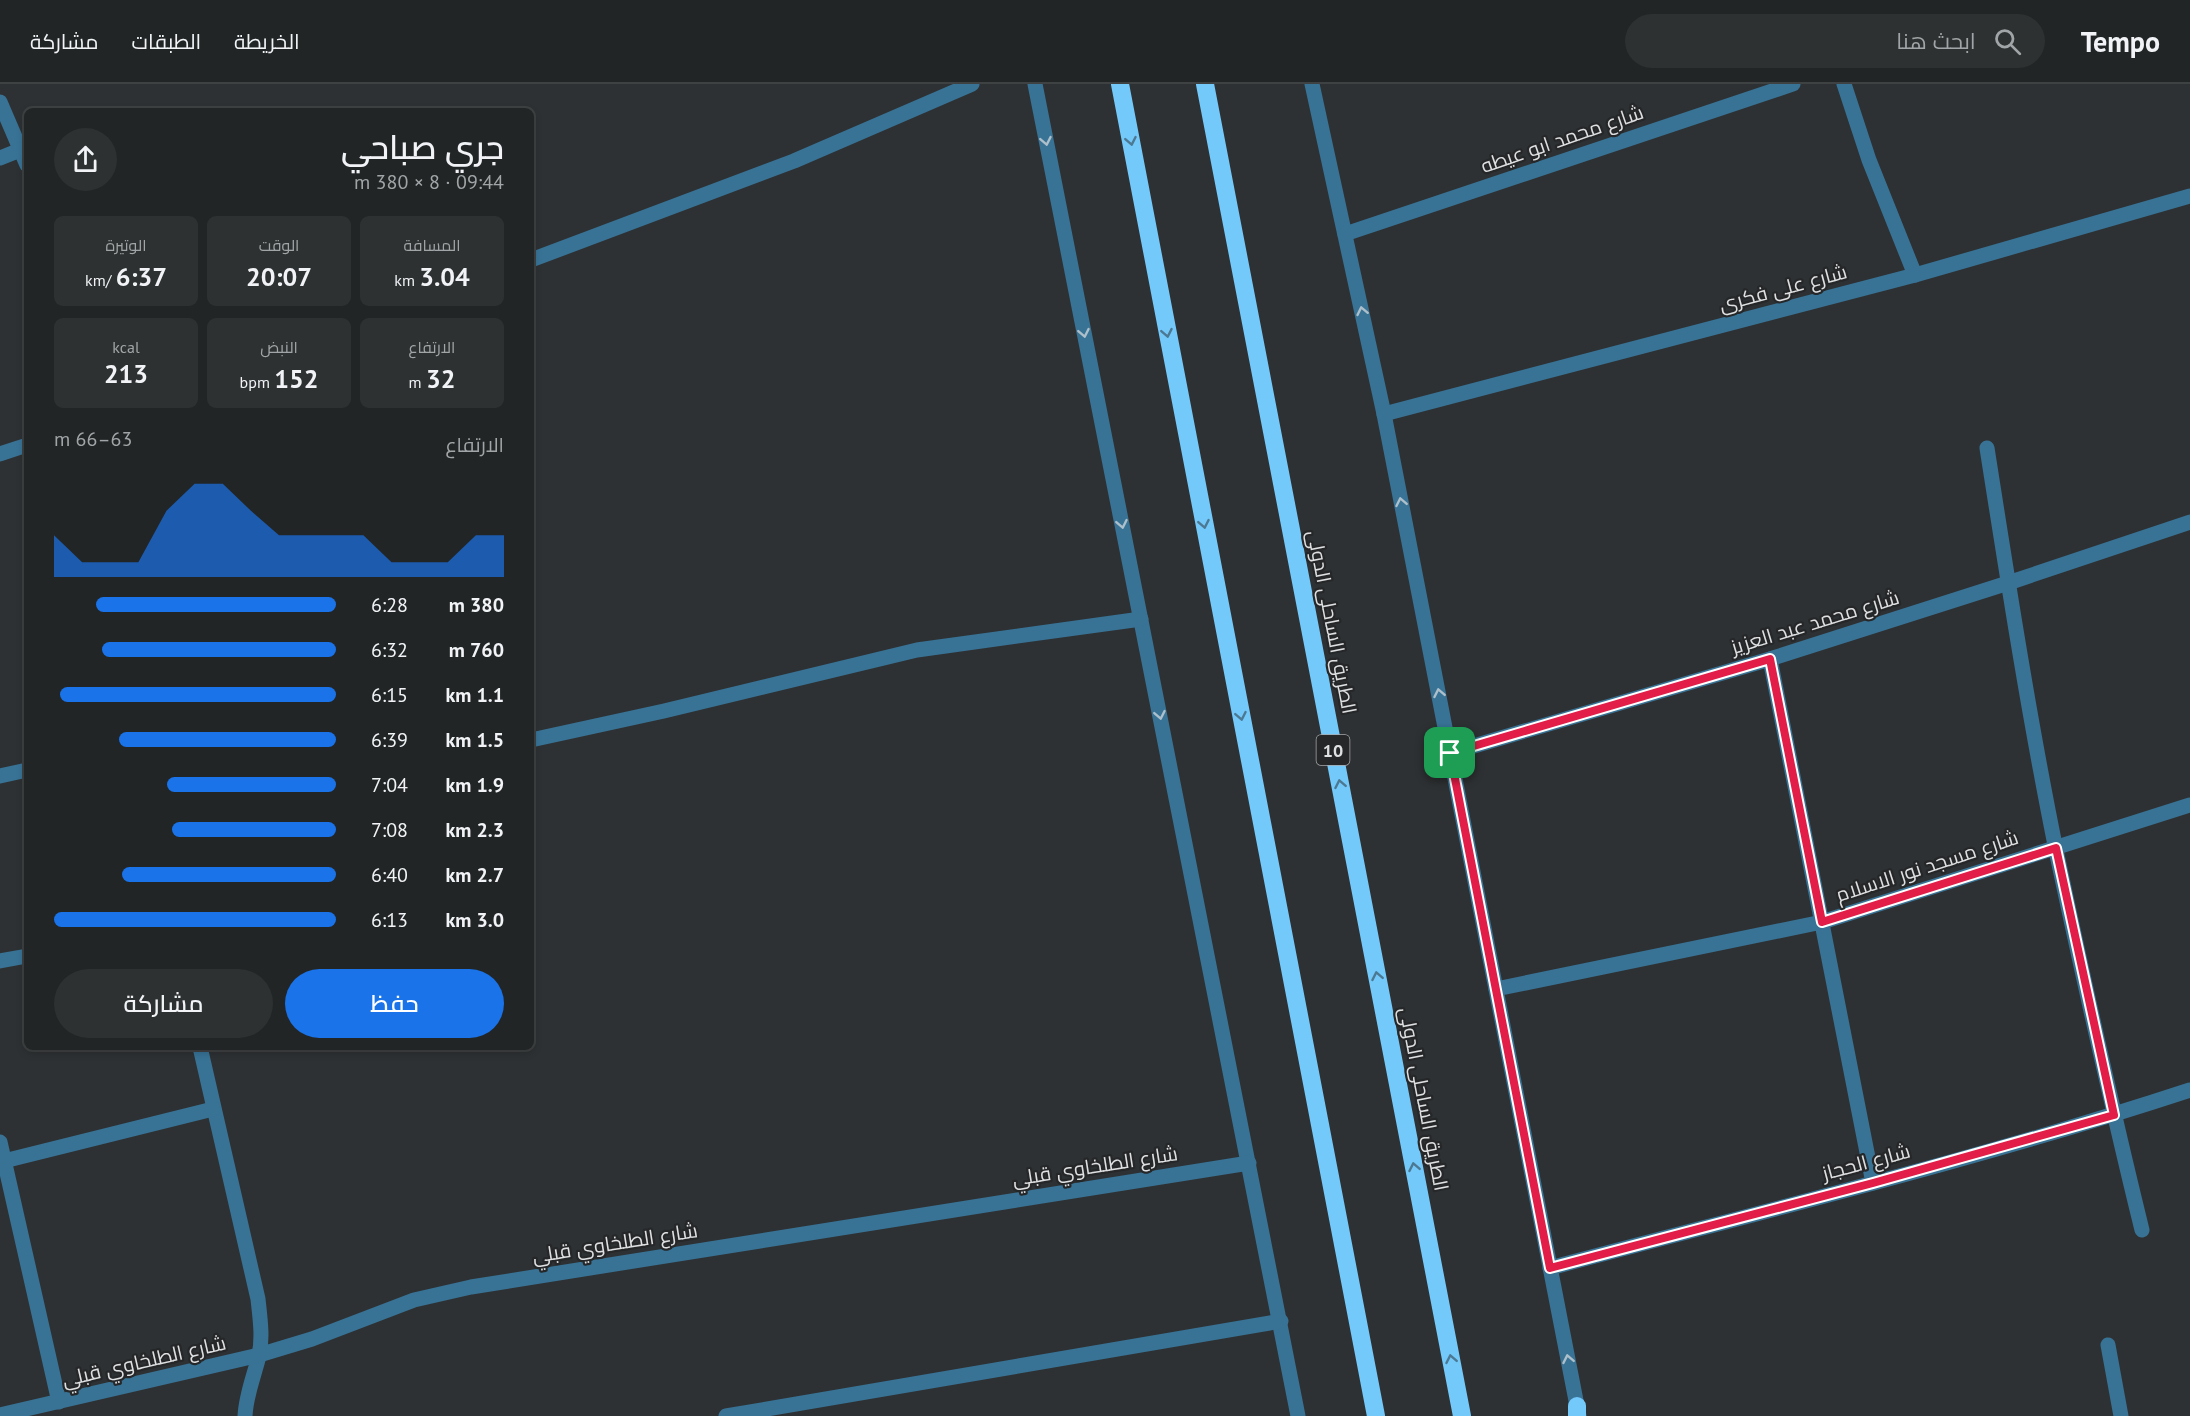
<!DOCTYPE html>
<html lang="ar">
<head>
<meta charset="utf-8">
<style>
	:root { --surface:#222526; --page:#2e3132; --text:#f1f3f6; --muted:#a2a5a7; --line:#3f4243; --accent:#1a73e8 }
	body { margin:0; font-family:"PT Sans",Cairo,sans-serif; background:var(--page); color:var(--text); direction:rtl; height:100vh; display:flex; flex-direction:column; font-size:22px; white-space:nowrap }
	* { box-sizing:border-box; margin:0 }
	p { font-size:20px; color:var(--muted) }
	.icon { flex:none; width:33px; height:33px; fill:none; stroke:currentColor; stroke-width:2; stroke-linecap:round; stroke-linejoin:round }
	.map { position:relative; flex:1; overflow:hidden; direction:ltr }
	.details { position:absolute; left:24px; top:24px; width:510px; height:942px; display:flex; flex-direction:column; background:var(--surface); border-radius:9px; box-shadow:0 3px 9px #0003,0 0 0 2px var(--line); direction:rtl }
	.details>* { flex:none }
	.pin { position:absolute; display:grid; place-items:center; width:51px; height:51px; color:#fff; margin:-26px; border-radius:12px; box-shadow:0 3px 9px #0006 }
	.round { display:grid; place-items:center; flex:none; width:63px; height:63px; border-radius:32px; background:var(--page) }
	.head { display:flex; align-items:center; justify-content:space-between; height:102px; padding:0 30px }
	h1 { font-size:33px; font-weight:600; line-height:45px }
	.figures { display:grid; grid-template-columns:repeat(3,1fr); gap:9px; height:102px; padding:6px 30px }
	.figures div { display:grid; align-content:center; border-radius:9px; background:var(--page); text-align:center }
	.figures b { font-size:26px; font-weight:600 }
	.figures small { font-size:16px; font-weight:400 }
	.figures p { font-size:16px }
	.chart { height:168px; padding:12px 30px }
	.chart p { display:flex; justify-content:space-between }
	.chart svg { width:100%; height:108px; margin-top:6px; fill:var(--accent); opacity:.7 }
	.cta { display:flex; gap:12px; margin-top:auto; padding:12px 30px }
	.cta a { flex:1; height:69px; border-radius:36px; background:var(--accent); color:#fff; font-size:24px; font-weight:600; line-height:69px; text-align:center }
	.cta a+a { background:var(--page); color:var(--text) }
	ul { padding:0 30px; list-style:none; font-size:20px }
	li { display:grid; grid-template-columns:96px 72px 1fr; align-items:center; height:45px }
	li i { height:15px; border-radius:8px; background:var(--accent) }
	header { display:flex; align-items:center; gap:36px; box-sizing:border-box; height:84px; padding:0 30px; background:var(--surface); border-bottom:2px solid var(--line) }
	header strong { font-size:28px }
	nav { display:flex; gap:33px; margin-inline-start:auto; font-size:21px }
	.search { width:420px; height:54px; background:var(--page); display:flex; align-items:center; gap:15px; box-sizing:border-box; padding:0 21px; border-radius:33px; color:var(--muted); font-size:22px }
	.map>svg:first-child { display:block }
</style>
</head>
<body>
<header>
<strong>Tempo</strong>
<div class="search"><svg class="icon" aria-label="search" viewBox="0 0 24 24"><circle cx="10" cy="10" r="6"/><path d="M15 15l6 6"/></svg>ابحث هنا</div>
<nav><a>الخريطة</a><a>الطبقات</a><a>مشاركة</a></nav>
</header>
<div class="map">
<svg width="2190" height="1332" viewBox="0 0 2190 1332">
	<rect width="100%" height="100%" fill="#2e3133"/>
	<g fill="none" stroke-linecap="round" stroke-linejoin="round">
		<g stroke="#387396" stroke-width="15">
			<polyline points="1035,0 1298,1332"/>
			<polyline points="1312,0 1384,330 1579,1332"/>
			<polyline points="1844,0 1869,76 1915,191"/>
			<polyline points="0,18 27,81"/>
			<polyline points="0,74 20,66"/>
			<polyline points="1345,150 1793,0"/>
			<polyline points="531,176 794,77 972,0"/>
			<polyline points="1384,330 1915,191 2190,112"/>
			<path d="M1987,364C2008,498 2029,633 2056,766C2083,893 2111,1020 2142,1146"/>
			<polyline points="0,370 27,361"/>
			<polyline points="1770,575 1873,1099"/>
			<polyline points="531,656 664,627 917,566 1141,535"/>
			<polyline points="1450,669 1770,575 2008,499 2190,438"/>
			<polyline points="0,692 27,686"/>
			<polyline points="0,877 27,872"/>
			<polyline points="1496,905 1822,838 2190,721"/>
			<path d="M200,963L258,1215C260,1234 263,1253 259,1272C254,1292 246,1311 245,1332"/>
			<polyline points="0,1058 59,1318"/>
			<polyline points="4,1077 213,1025"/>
			<path d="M1550,1184C1764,1127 1980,1075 2190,1006"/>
			<polyline points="2108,1261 2121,1332"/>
			<polyline points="0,1331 259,1271 312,1255 414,1216 471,1203 1249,1079"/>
			<polyline points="726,1332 1281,1237"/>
		</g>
		<g stroke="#74c9fb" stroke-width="18">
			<polyline points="1120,0 1376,1332"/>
			<polyline points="1205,0 1462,1332"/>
			<polyline points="1577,1322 1577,1332"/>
		</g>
	</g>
	<defs><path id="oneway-chevron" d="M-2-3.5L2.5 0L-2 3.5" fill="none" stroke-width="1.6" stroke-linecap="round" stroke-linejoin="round" transform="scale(1.5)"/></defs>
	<g stroke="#acbfca">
		<use href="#oneway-chevron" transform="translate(1046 57) rotate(79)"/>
		<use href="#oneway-chevron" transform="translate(1362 227) rotate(-102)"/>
		<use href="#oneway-chevron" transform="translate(1084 249) rotate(79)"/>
		<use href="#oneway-chevron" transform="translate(1401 418) rotate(-101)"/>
		<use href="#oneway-chevron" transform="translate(1122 440) rotate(79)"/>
		<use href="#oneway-chevron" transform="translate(1439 609) rotate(-101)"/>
		<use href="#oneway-chevron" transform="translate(1160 631) rotate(79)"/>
		<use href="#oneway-chevron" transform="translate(1568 1275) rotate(-101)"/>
	</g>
	<g stroke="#4c7892">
		<use href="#oneway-chevron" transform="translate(1131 57) rotate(79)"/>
		<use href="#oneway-chevron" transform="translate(1167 249) rotate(79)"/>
		<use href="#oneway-chevron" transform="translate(1204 440) rotate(79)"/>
		<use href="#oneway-chevron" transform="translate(1241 632) rotate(79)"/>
		<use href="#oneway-chevron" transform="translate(1340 700) rotate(-101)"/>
		<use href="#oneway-chevron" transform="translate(1377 892) rotate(-101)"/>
		<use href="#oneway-chevron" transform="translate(1414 1083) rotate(-101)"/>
		<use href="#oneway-chevron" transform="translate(1451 1275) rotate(-101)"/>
	</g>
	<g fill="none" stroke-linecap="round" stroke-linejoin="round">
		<g stroke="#fff" stroke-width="12">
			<polygon id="route" points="1770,575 1822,838 2056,764 2114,1031 1873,1099 1550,1184 1450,669"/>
		</g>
		<use href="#route" stroke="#e11d48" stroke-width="8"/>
	</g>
	<g text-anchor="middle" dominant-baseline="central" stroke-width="4.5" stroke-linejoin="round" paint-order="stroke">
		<rect fill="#252729" stroke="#a6a8aa" stroke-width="1.5" x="1316.5" y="651" width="33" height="30" rx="4.5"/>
		<g font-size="18" font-weight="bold" fill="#dee0e1">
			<text x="1333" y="666">10</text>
		</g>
		<g font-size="20" fill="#dee0e1" stroke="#252729">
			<text transform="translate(1562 55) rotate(-19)">شارع محمد ابو عيطه</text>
			<text transform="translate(1783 204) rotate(-15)">شارع على فكرى</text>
			<text transform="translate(1332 538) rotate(79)">الطريق الساحلى الدولى</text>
			<text transform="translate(1815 538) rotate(-17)">شارع محمد عبد العزيز</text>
			<text transform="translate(1927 782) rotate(-18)">شارع مسجد نور الاسلام</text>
			<text transform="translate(1424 1015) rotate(79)">الطريق الساحلى الدولى</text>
			<text transform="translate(1866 1078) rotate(-15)">شارع الحجاز</text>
			<text transform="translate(1095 1082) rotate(-9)">شارع الطلخاوي قبلي</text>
			<text transform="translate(615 1159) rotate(-9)">شارع الطلخاوي قبلي</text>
			<text transform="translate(144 1277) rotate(-13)">شارع الطلخاوي قبلي</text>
		</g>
	</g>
</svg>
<div class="pin" style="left:1450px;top:669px;background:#1e9e55"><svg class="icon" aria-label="arrive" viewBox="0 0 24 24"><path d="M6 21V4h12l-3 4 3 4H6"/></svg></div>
<section class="details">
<div class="head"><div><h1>جري صباحي</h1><p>09:44 · 8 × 380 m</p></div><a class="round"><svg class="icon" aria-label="share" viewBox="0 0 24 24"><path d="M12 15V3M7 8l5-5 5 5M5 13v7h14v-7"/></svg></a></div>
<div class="figures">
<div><p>المسافة</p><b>3.04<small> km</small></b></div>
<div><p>الوقت</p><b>20:07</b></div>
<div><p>الوتيرة</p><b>6:37<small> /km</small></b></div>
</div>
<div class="figures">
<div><p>الارتفاع</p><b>32<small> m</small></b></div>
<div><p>النبض</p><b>152<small> bpm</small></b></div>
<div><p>kcal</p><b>213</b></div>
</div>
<div class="chart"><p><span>الارتفاع</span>63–66 m</p>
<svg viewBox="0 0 160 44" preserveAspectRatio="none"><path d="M0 44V27L10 38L20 38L30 38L40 17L50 6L60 6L70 17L80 27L90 27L100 27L110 27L120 38L130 38L140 38L150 27L160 27V44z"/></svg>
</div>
<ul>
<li><b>380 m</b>6:28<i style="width:85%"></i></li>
<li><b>760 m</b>6:32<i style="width:83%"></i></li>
<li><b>1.1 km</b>6:15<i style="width:98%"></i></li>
<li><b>1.5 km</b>6:39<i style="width:77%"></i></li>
<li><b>1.9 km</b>7:04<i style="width:60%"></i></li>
<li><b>2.3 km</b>7:08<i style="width:58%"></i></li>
<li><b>2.7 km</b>6:40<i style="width:76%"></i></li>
<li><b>3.0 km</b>6:13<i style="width:100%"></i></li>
</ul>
<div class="cta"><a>حفظ</a><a>مشاركة</a></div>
</section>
</div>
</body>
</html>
